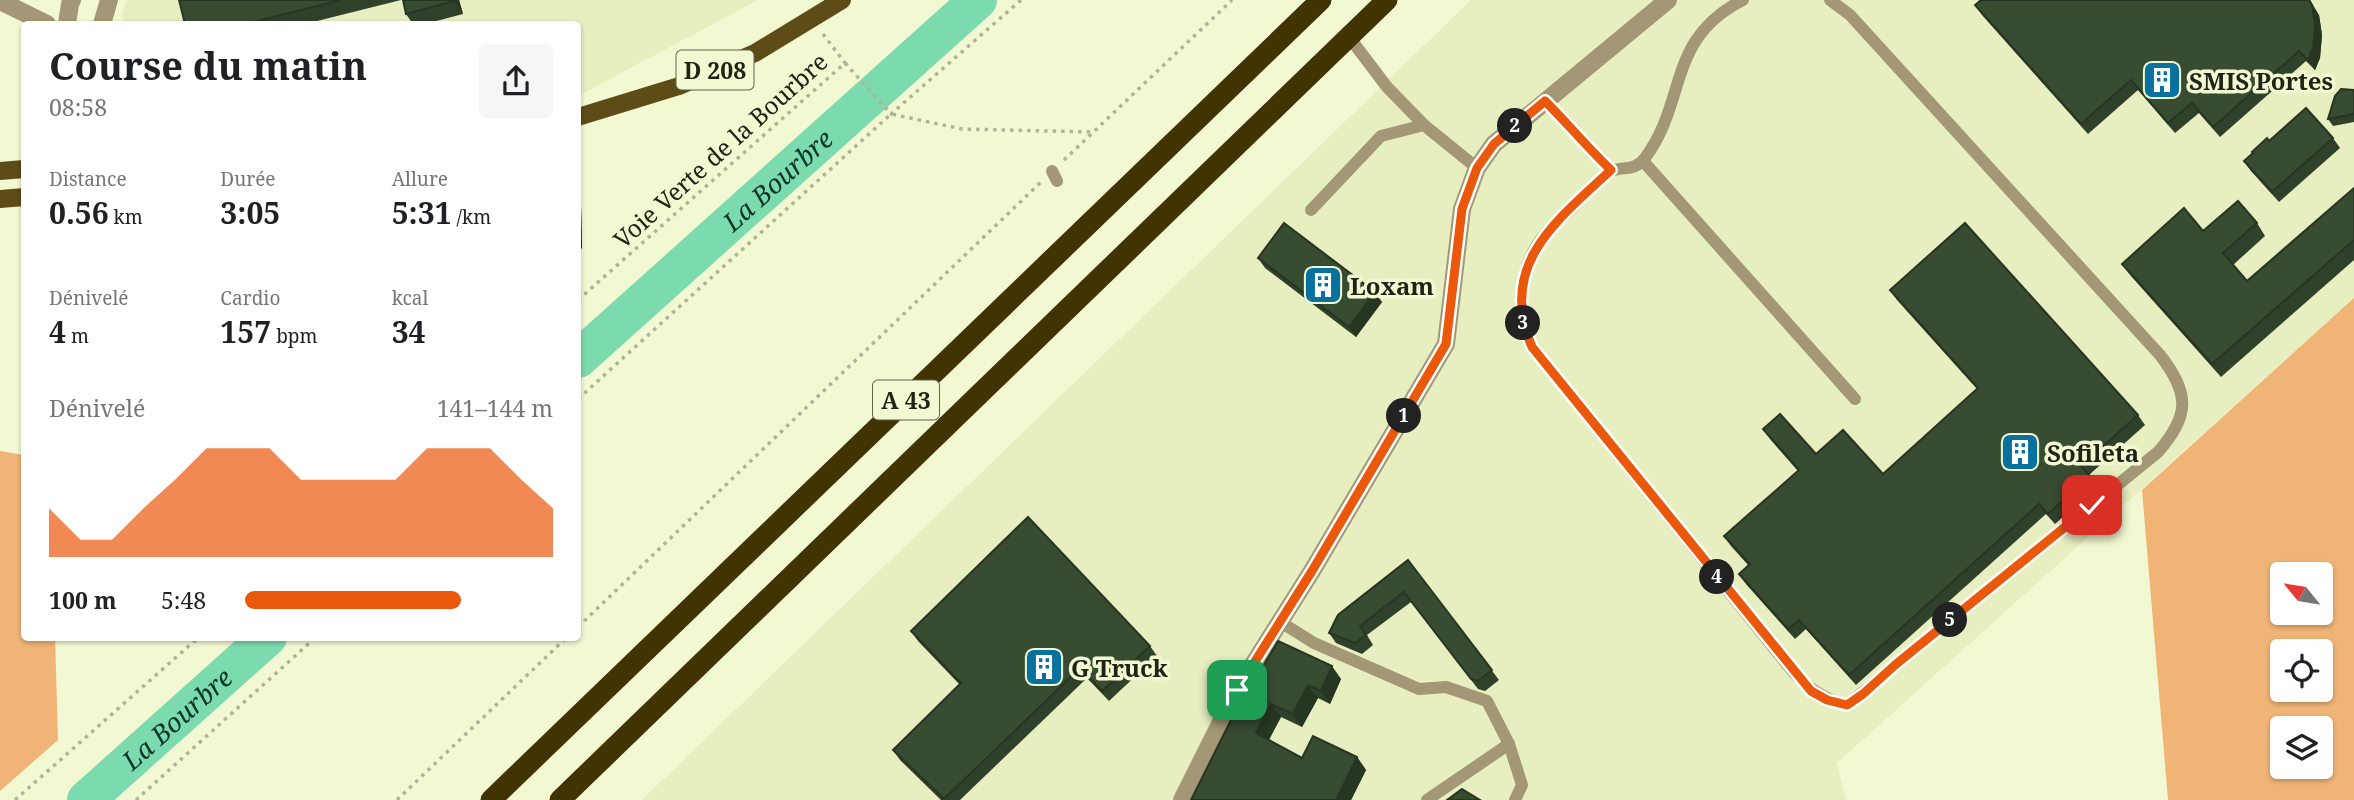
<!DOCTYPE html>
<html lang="fr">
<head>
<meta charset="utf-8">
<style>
	:root { --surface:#fff; --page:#f6f6f6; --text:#202124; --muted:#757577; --accent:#ea580c }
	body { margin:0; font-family:"Noto Serif",serif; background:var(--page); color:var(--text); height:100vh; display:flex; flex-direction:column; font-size:26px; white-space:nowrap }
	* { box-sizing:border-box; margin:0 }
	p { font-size:23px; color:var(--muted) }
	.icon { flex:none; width:38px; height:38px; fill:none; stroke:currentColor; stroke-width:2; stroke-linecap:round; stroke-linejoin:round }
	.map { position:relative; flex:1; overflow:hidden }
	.sheet { position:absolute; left:21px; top:21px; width:560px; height:620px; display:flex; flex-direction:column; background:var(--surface); border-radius:7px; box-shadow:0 2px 5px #0004 }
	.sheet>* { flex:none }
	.needle { width:46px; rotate:300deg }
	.controls { position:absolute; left:2270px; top:562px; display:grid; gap:14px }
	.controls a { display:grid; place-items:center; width:63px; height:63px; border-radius:7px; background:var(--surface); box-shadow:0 2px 5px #0004; font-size:35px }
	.pin { position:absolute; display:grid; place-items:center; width:60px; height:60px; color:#fff; margin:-30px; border-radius:14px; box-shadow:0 4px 10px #0006 }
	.km { position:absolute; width:35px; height:35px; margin:-18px; border-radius:50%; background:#222; color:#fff; font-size:19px; line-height:35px; text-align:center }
	.round { display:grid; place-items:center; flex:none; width:74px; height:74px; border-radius:7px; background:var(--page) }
	.headline { display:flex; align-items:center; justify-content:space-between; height:119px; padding:0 28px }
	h1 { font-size:38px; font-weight:700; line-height:52px }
	.metrics { display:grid; grid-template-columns:repeat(3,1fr); gap:10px; height:119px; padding:7px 28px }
	.metrics div { display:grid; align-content:center }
	.metrics b { font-size:30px; font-weight:700 }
	.metrics small { font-size:19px; font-weight:400 }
	.metrics p { font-size:19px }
	.chart { height:196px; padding:14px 28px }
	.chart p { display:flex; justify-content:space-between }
	.chart svg { width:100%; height:126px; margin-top:7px; fill:var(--accent); opacity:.7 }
	ul { padding:0 28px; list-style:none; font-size:23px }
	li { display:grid; grid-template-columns:112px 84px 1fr; align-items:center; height:52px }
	li i { height:18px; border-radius:9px; background:var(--accent) }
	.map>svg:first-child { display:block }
</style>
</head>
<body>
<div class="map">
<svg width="2354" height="800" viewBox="0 0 2354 800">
	<rect width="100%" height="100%" fill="#f2f8d2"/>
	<g fill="#e7eec0">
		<polygon points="127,0 758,0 578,96 578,24 124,24 122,15"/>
		<polygon points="1471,0 2354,0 2354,298 1837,763 1846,800 642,800"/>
	</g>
	<g fill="#f0b476" fill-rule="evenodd">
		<path d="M2354,298V800H2168L2142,490ZM2282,574H2320V612H2282ZM2282,651H2320V690H2282ZM2282,728H2320V766H2282Z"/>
		<polygon points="0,451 24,455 24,637 55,637 58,740 0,791"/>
	</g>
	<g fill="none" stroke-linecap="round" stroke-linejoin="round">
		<g stroke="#7cdaaf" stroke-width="38">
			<path id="s1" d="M578,359L978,0"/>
			<path id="s2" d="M86,800L268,637"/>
		</g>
		<g stroke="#b0b496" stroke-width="3.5" stroke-dasharray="3.5 5" stroke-linecap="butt">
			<polyline points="823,34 845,63"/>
			<polyline points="1064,160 1232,0"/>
			<polyline points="578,300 845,63 891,114 1021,0"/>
			<polyline points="578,399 891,114 962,129 1093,132"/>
			<polyline points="578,627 1041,182"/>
			<polyline points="15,800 199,637"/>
			<polyline points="136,800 316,637"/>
			<polyline points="397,800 567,637"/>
		</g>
		<g stroke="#a49775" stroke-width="12">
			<path d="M1743,0C1666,39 1688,100 1645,158C1633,174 1620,164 1608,173C1594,184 1582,198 1570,210C1562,218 1554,225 1547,232C1518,264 1516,309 1532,347L1794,673C1811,690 1824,699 1847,705L2158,452C2190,415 2190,394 2160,355L1850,15L1830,0"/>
			<polyline points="1349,37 1387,87 1424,125 1477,168"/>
			<polyline points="1545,101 1611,170"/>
			<polyline points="1643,161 1855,399"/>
			<polyline points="1052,171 1057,181"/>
			<polyline points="1311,210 1381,136 1424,125"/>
			<polyline points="1279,621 1314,643 1419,689 1446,687 1487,701 1509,744 1522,785 1515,800"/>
			<polyline points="1427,800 1509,744"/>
		</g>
		<g stroke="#a49775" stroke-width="18">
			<polyline points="0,1 47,24"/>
			<polyline points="67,24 70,4 72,0"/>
			<polyline points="102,24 109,0"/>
			<polyline points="1182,800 1237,690 1312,571 1446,344 1462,209 1477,168 1494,144 1668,0"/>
		</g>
		<g stroke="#5e4c16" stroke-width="18">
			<polyline points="578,117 679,86 755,53 842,0"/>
			<polyline points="0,171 24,169"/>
			<polyline points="0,199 24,197"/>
		</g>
		<g stroke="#423302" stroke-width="21">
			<polyline points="491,800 1321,0"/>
			<polyline points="560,800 1387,0"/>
		</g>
	</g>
	<g fill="#30412b">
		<polygon points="179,0 401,0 305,24 185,24"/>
		<polygon points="459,0 463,14 425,24 413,24 406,14"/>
		<polygon points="1975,5 2319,15 2322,35 2320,58 2315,70 2306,61 2220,137 2199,113 2175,133 2138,90 2088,134 1982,15"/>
		<polygon points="2354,90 2354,122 2333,126 2328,119"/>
		<polygon points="2333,138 2340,148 2279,202 2251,171 2244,161 2269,141"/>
		<polygon points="2354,188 2354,260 2221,377 2131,276 2122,264 2203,231 2257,223 2265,236 2233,265 2247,281"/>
		<polygon points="578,201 581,206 582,248 578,252"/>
		<polygon points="1258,258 1382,302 1356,337 1265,268"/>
		<polygon points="1890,290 2138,415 2145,425 2089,475 2097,486 2055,524 2046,514 1856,685 1806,629 1795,639 1746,584 1739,574 1748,565 1731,546 1724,536 1798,471 1770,439 1763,429 1816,454 1883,474 1977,389 1897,300"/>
		<polygon points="1408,560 1499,680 1485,691 1478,689 1411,602 1367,635 1373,645 1362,654 1336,643 1329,633"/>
		<polygon points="911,631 1150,646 1157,656 1109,701 1087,678 960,800 941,800 900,760 893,750 960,685 918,641"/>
		<polygon points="1278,641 1341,679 1330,704 1318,698 1302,727 1281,717 1269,740 1302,758 1357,757 1366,770 1351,800 1191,800"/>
	</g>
	<g fill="#273523">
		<polygon points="454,0 459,0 463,14 454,1"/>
		<polygon points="2309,0 2310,0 2319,15 2322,35 2320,58 2315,70 2308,60"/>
		<polygon points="578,201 581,206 582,248 578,242"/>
		<polygon points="1375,292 1382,302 1356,337 1349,327"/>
		<polygon points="1332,666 1341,679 1330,704 1321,691"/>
		<polygon points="1308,685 1318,698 1302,727 1293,714"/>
		<polygon points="1271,704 1281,717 1265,746 1256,733"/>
		<polygon points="1357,757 1366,770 1351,800 1339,800 1337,798"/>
	</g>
	<g fill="#384c32" stroke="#273523" stroke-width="2">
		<polygon points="179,0 341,0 245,24 185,24"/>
		<polygon points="403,0 454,0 454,1 406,14"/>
		<polygon points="1981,0 2309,0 2312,5 2315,25 2313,48 2308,60 2299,51 2213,127 2192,103 2168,123 2131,80 2081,124 1975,5"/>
		<polygon points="2341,89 2354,90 2354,114 2328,119 2335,96"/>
		<polygon points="2306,108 2333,138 2272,192 2244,161 2253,153 2252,152 2267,138 2269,141"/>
		<polygon points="2354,188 2354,240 2212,364 2122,264 2184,208 2203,231 2238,201 2257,223 2223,253 2247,281"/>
		<polygon points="1284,223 1375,292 1349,327 1258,258"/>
		<polygon points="1965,223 2138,415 2081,466 2090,476 2048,514 2039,504 1849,675 1799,620 1788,629 1739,574 1750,564 1724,536 1799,470 1763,429 1780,414 1816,454 1843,430 1883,474 1978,388 1890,290"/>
		<polygon points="1028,517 1150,646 1102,691 1080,668 944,799 893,750 961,683 911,631"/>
		<polygon points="1408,560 1492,670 1478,681 1471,679 1404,592 1360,626 1366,635 1355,643 1329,633 1338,615"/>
		<polygon points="1278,641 1332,666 1321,691 1308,685 1293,714 1271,704 1256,733 1302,758 1313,736 1357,757 1337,798 1342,800 1191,800 1231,720"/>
		<polygon points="1462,789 1480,800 1447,800"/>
	</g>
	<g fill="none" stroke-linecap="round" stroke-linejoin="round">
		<g stroke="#fff" stroke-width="14">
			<path id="route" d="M1237,690L1312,571L1446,344L1462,209L1477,168L1494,144L1545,101C1568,124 1588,148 1611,170C1556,221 1497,265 1532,347L1811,691L1827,700L1847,705L1863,694L1895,665L2092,505"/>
		</g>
		<use href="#route" stroke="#ea580c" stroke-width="9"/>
	</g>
	<defs>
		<g id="building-square" transform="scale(2.0125)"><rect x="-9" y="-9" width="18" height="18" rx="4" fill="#08719d" stroke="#f2f8d2"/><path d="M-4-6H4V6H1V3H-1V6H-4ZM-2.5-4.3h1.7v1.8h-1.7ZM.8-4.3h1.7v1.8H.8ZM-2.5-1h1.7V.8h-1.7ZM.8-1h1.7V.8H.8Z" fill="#fff"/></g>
	</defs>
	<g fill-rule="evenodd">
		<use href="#building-square" x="2162" y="80"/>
		<use href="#building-square" x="1323" y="285"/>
		<use href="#building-square" x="2020" y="452"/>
		<use href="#building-square" x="1044" y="667"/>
	</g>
	<g text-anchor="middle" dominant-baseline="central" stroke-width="7" stroke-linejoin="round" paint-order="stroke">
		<g fill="#f2f8d2" stroke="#60634e" stroke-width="2">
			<rect x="676.5" y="50.5" width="77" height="39" rx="5"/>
			<rect x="873" y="380.5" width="66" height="39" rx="5"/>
		</g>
		<g font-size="23" font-weight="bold" fill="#212315">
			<text x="715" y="70">D 208</text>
			<text x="906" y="400">A 43</text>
		</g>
		<g font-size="24" font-weight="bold" fill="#212315" stroke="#f2f8d2" text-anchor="start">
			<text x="2189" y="80">SMIS Portes</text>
			<text x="1350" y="285">Loxam</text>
			<text x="2047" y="452">Sofileta</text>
			<text x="1071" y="667">G Truck</text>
		</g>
		<g font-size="24" fill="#212315" stroke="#f2f8d2">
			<text transform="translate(720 150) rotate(-42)">Voie Verte de la Bourbre</text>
		</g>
		<g font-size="26" font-style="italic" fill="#0c3626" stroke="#f2f8d2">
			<text stroke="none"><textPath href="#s1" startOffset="268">La Bourbre</textPath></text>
			<text stroke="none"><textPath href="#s2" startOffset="122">La Bourbre</textPath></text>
		</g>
	</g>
</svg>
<div class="controls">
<a><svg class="needle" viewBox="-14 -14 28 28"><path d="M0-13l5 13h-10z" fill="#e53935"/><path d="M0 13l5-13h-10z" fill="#757577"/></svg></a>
<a><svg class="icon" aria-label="locate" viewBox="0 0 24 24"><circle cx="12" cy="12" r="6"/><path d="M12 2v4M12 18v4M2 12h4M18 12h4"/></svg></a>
<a><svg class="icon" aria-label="layers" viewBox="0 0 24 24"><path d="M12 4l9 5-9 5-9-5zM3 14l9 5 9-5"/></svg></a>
</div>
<div class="pin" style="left:1237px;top:690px;background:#1e9e55"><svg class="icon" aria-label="arrive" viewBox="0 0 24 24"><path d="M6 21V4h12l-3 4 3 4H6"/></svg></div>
<div class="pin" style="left:2092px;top:505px;background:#d93025"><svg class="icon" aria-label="check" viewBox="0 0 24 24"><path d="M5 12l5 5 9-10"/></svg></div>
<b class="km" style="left:1404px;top:416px">1</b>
<b class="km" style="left:1515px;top:126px">2</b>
<b class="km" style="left:1523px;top:323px">3</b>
<b class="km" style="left:1717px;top:577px">4</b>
<b class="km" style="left:1950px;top:620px">5</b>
<section class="sheet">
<div class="headline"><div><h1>Course du matin</h1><p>08:58</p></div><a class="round"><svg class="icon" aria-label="share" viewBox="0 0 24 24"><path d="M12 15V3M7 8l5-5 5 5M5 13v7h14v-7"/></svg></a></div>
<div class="metrics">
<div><p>Distance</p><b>0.56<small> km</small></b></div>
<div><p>Durée</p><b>3:05</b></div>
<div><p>Allure</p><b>5:31<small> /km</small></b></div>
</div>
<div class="metrics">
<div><p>Dénivelé</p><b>4<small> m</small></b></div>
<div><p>Cardio</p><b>157<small> bpm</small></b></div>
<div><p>kcal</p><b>34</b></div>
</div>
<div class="chart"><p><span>Dénivelé</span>141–144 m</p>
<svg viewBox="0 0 160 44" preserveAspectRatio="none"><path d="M0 44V27L10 38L20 38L30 27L40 17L50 6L60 6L70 6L80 17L90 17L100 17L110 17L120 6L130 6L140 6L150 17L160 27V44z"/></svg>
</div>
<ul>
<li><b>100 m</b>5:48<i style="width:70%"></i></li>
</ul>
</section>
</div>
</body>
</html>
